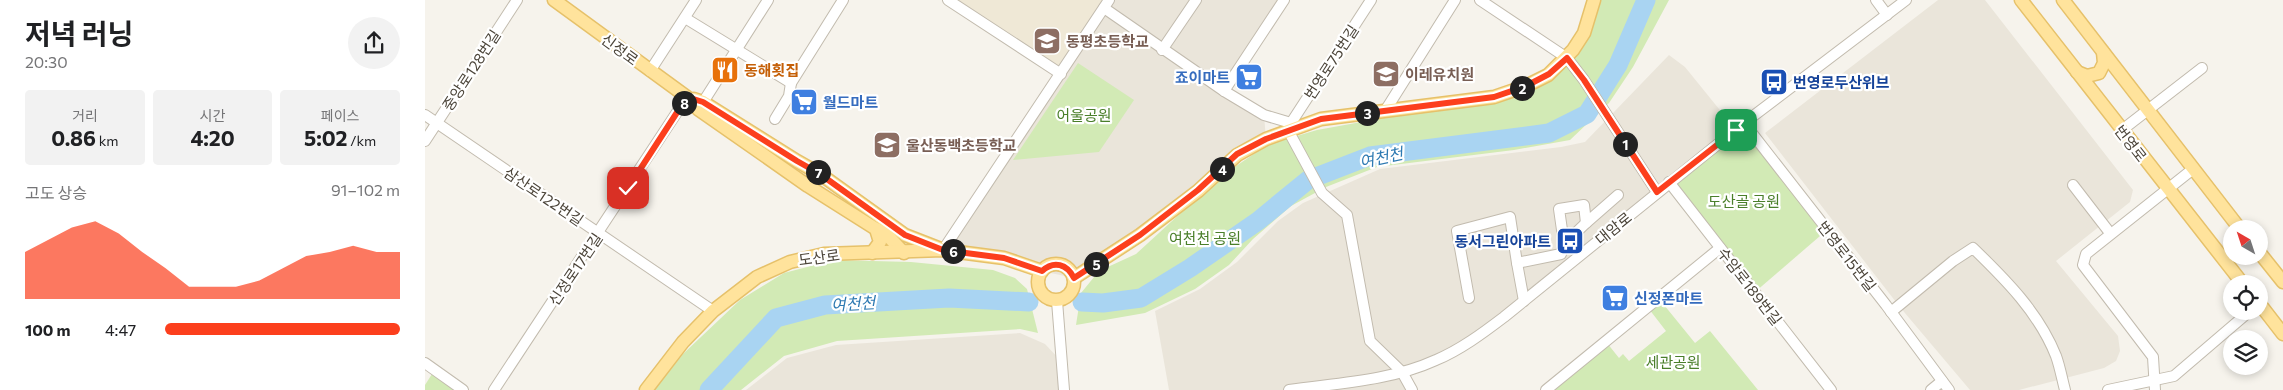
<!DOCTYPE html>
<html lang="ko">
<head>
<meta charset="utf-8">
<style>
	:root { --surface:#fff; --page:#f2f2f2; --text:#202124; --muted:#757577; --accent:#fc3f1d }
	body { margin:0; font-family:Commissioner,"Noto Sans KR",sans-serif; background:var(--page); color:var(--text); height:100vh; display:flex; flex-direction:column; font-size:19px; white-space:nowrap }
	* { box-sizing:border-box; margin:0 }
	p { font-size:16px; color:var(--muted) }
	.icon { flex:none; width:28px; height:28px; fill:none; stroke:currentColor; stroke-width:2; stroke-linecap:round; stroke-linejoin:round }
	.map { position:relative; flex:1; overflow:hidden }
	.side { display:flex; flex-direction:column; background:var(--surface); width:425px }
	.side>* { flex:none }
	.needle { width:32px; rotate:321deg }
	.buttons { position:absolute; left:1798px; top:220px; display:grid; gap:10px }
	.buttons a { display:grid; place-items:center; width:45px; height:45px; border-radius:50%; background:var(--surface); box-shadow:0 2px 8px #0003; font-size:25px }
	.pin { position:absolute; display:grid; place-items:center; width:42px; height:42px; color:#fff; margin:-21px; border-radius:10px; box-shadow:0 2px 8px #0006 }
	.km { position:absolute; width:25px; height:25px; margin:-12px; border-radius:50%; background:#222; color:#fff; font-size:14px; line-height:25px; text-align:center }
	.round { display:grid; place-items:center; flex:none; width:52px; height:52px; border-radius:26px; background:var(--page) }
	.headline { display:flex; align-items:center; justify-content:space-between; height:85px; padding:0 25px }
	h1 { font-size:28px; font-weight:700; line-height:38px }
	.stats { display:grid; grid-template-columns:repeat(3,1fr); gap:8px; height:85px; padding:5px 25px }
	.stats div { display:grid; align-content:center; border-radius:5px; background:var(--page); text-align:center }
	.stats b { font-size:21px; font-weight:700 }
	.stats small { font-size:14px; font-weight:400 }
	.stats p { font-size:14px }
	.chart { height:140px; padding:10px 25px }
	.chart p { display:flex; justify-content:space-between }
	.chart svg { width:100%; height:90px; margin-top:5px; fill:var(--accent); opacity:.7 }
	ul { padding:0 25px; list-style:none; font-size:16px }
	li { display:grid; grid-template-columns:80px 60px 1fr; align-items:center; height:38px }
	li i { height:12px; border-radius:6px; background:var(--accent) }
	main { display:flex; flex:1; min-height:0 }
	.map>svg:first-child { display:block }
</style>
</head>
<body>
<main>
<section class="side">
<div class="headline"><div><h1>저녁 러닝</h1><p>20:30</p></div><a class="round"><svg class="icon" aria-label="share" viewBox="0 0 24 24"><path d="M12 15V3M7 8l5-5 5 5M5 13v7h14v-7"/></svg></a></div>
<div class="stats">
<div><p>거리</p><b>0.86<small> km</small></b></div>
<div><p>시간</p><b>4:20</b></div>
<div><p>페이스</p><b>5:02<small> /km</small></b></div>
</div>
<div class="chart"><p><span>고도 상승</span>91–102 m</p>
<svg viewBox="0 0 160 44" preserveAspectRatio="none"><path d="M0 44V21L10 15L20 9L30 6L40 12L50 21L60 29L70 38L80 38L90 38L100 35L110 29L120 23L130 21L140 18L150 21L160 21V44z"/></svg>
</div>
<ul>
<li><b>100 m</b>4:47<i style="width:100%"></i></li>
</ul>
</section>
<div class="map">
<svg width="1858" height="390" viewBox="0 0 1858 390">
	<rect width="100%" height="100%" fill="#f6f3ec"/>
	<g fill="#eae5da">
		<polygon points="684,0 859,0 799,91 839,115 841,139 649,278 518,250"/>
		<polygon points="1513,0 1560,0 1708,190 1705,202 1631,261 1693,336 1695,351 1691,361 1679,368 1594,390 1545,390 1474,306 1340,133"/>
		<polygon points="1244,55 1260,67 1311,130 1063,329 977,372 987,390 744,390 730,311 775,289 812,262 853,221 878,203 955,169 1136,147 1160,142"/>
		<polygon points="595,333 620,344 636,361 639,390 321,390 362,358 411,345"/>
	</g>
	<polygon fill="#efe8d6" points="523,0 684,0 636,74"/>
	<g fill="#d2eab5">
		<polygon points="1174,0 1244,0 1208,67 1184,103 1145,140 1089,150 952,167 901,187 866,206 828,239 804,265 770,289 720,313 651,325 656,293 674,271 711,254 795,177 842,145 892,130 1025,106 1110,88 1139,68 1154,49"/>
		<polygon points="653,63 709,100 674,152 588,160"/>
		<polygon points="1319,123 1402,230 1330,292 1244,182"/>
		<polygon points="409,260 486,262 568,270 590,278 602,289 613,333 595,329 412,341 359,356 316,390 229,390 258,354 315,300 359,273"/>
		<polygon points="1235,300 1270,343 1285,331 1333,390 1125,390 1182,343 1194,358 1198,354 1204,361 1241,331 1224,309"/>
		<polygon points="7,374 31,390 0,390 0,385"/>
	</g>
	<g fill="none" stroke-linecap="round" stroke-linejoin="round">
		<g stroke="#a9d4f2" stroke-width="19">
			<polyline points="657,302 678,303 716,298 765,268 833,221 883,180 945,156 1124,133 1162,114 1193,65 1221,0"/>
			<polyline points="284,390 351,318 400,305 524,298 604,302"/>
		</g>
		<g stroke="#c2bbae" stroke-width="12">
			<g id="minor">
				<polyline points="523,0 636,74"/>
				<polyline points="1055,0 1142,58 1159,80 1232,192"/>
				<polyline points="1451,0 1462,15"/>
				<polyline points="679,8 799,91 839,115 866,123 864,132 897,193 922,215 945,341 977,372 987,390"/>
				<polyline points="260,18 366,83 418,0"/>
				<polyline points="737,50 771,0"/>
				<polyline points="225,71 271,0"/>
				<polyline points="799,91 859,0"/>
				<polyline points="275,107 343,0"/>
				<polyline points="960,111 1030,0"/>
				<polyline points="0,115 288,311"/>
				<polyline points="350,119 364,96 366,83"/>
				<polyline points="866,123 946,0"/>
				<polyline points="1319,123 1461,305 1524,390"/>
				<polyline points="1697,130 1777,68"/>
				<polyline points="0,141 92,0"/>
				<polyline points="1244,182 1406,390"/>
				<polyline points="1648,185 1685,233"/>
				<polyline points="1139,244 1161,223"/>
				<polyline points="518,250 684,0"/>
				<polyline points="1044,298 1032,231 1085,217 1092,263"/>
				<polyline points="632,301 639,390"/>
				<polyline points="1099,301 1092,263 1136,254 1139,244 1134,209 1159,205 1161,223 1193,195"/>
				<path d="M1466,312L1528,261L1548,248C1581,280 1614,313 1631,356C1635,367 1637,379 1640,390"/>
				<polyline points="0,363 38,390"/>
				<polyline points="69,390 262,97"/>
				<path d="M864,390C913,383 965,381 1011,360C1035,350 1058,333 1079,317L1319,123L1481,0"/>
				<polyline points="1121,390 1295,248"/>
				<polyline points="1506,390 1517,381"/>
				<polyline points="1683,390 1749,376 1825,311"/>
				<polyline points="1730,390 1728,357 1658,265 1661,254 1768,169"/>
			</g>
		</g>
		<g stroke="#e6c16a" stroke-width="15">
			<g id="major">
				<polyline points="129,0 262,97 273,109 383,186 451,229 455,242 447,253"/>
				<polyline points="1596,0 1818,284"/>
				<polyline points="1638,0 1815,229"/>
				<polyline points="1652,72 1662,76 1674,73 1679,63 1678,52"/>
				<polyline points="269,99 278,102 372,161 395,174 480,235 516,249"/>
				<polyline points="451,229 460,233 479,253"/>
				<polyline points="1834,252 1858,282"/>
				<circle cx="631" cy="282" r="18"/>
				<polyline points="649,278 715,235 773,191 812,155 841,139 896,119 1069,97 1101,86 1123,75 1148,50 1159,33 1169,0"/>
				<polyline points="1834,303 1858,334"/>
				<polyline points="221,390 258,342 288,311 332,277 365,262 399,254 518,250 579,258 617,271"/>
			</g>
		</g>
		<use href="#minor" stroke="#fff" stroke-width="10"/>
		<use href="#major" stroke="#ffe39c" stroke-width="12"/>
	</g>
	<g fill="none" stroke-linecap="round" stroke-linejoin="round">
		<g stroke="#fff" stroke-width="10">
			<path id="route" d="M203,188L262,97L278,102L372,161L395,174L480,235L518,250L579,258L617,271C629,260 642,264 649,278L715,235L773,190L812,154L841,139L896,119L1069,97L1101,86L1124,74L1142,58L1159,80L1232,192L1311,130"/>
		</g>
		<use href="#route" stroke="#fc3f1d" stroke-width="6"/>
	</g>
	<defs>
		<g id="school-square" transform="scale(1.4375)"><rect x="-9" y="-9" width="18" height="18" rx="4" fill="#8d6e63" stroke="#fff"/><path d="M0-5L7-2L0 1L-7-2ZM-4 1L0 2.5L4 1V4Q0 6-4 4Z" fill="#fff"/></g>
		<g id="restaurant-square" transform="scale(1.4375)"><rect x="-9" y="-9" width="18" height="18" rx="4" fill="#e8710a" stroke="#fff"/><path d="M-5-6h1v4h1v-4h1v4h1v-4h1v5L-1.5 .5V6h-2V.5L-5-1ZM5-6V6H3V1.5H1.5Q1.5-4 5-6Z" fill="#fff"/></g>
		<g id="supermarket-square" transform="scale(1.4375)"><rect x="-9" y="-9" width="18" height="18" rx="4" fill="#3f7fe0" stroke="#fff"/><path d="M-6-5.5h2.5l.6 2H6L4.5 2H-2.5L-4.4-4H-6ZM-1.5 3.2a1.3 1.3 0 1 0 .1 0ZM3 3.2a1.3 1.3 0 1 0 .1 0Z" fill="#fff"/></g>
		<g id="bus-square" transform="scale(1.4375)"><rect x="-9" y="-9" width="18" height="18" rx="4" fill="#1a4fb4" stroke="#fff"/><path d="M-5-6H5V4H4V6H2V4H-2V6H-4V4H-5ZM-3.5-4V0h7V-4ZM-3.5 1.2v1.5H-2V1.2ZM2 1.2v1.5H3.5V1.2Z" fill="#fff"/></g>
	</defs>
	<g fill-rule="evenodd">
		<use href="#school-square" x="622" y="41"/>
		<use href="#restaurant-square" x="300" y="70"/>
		<use href="#school-square" x="961" y="74"/>
		<use href="#supermarket-square" x="824" y="77"/>
		<use href="#bus-square" x="1349" y="82"/>
		<use href="#supermarket-square" x="379" y="102"/>
		<use href="#school-square" x="462" y="145"/>
		<use href="#bus-square" x="1145" y="241"/>
		<use href="#supermarket-square" x="1190" y="298"/>
	</g>
	<g text-anchor="middle" dominant-baseline="central" stroke-width="4.5" stroke-linejoin="round" paint-order="stroke">
		<g font-size="15" font-weight="bold" fill="#785e54" stroke="#fff" text-anchor="start">
			<text x="641" y="41">동평초등학교</text>
			<text x="980" y="74">이레유치원</text>
			<text x="481" y="145">울산동백초등학교</text>
		</g>
		<g font-size="15" fill="#4b4439" stroke="#fff">
			<text transform="translate(195 49) rotate(36)">신정로</text>
			<text transform="translate(906 62) rotate(-57)">번영로75번길</text>
			<text transform="translate(46 70) rotate(-57)">중앙로128번길</text>
			<text transform="translate(1706 143) rotate(52)">번영로</text>
			<text transform="translate(119 196) rotate(34)">삼산로122번길</text>
			<text transform="translate(1188 228) rotate(-39)">대암로</text>
			<text transform="translate(1422 256) rotate(52)">번영로15번길</text>
			<text transform="translate(394 257) rotate(-8)">도산로</text>
			<text transform="translate(150 269) rotate(-56)">신정로17번길</text>
			<text transform="translate(1325 286) rotate(52)">수암로189번길</text>
		</g>
		<g font-size="15" font-weight="bold" fill="#c56008" stroke="#fff" text-anchor="start">
			<text x="319" y="70">동해횟집</text>
		</g>
		<g font-size="15" font-weight="bold" fill="#366cbe" stroke="#fff" text-anchor="start">
			<text x="805" y="77" text-anchor="end">죠이마트</text>
			<text x="398" y="102">월드마트</text>
			<text x="1209" y="298">신정폰마트</text>
		</g>
		<g font-size="15" font-weight="bold" fill="#164399" stroke="#fff" text-anchor="start">
			<text x="1368" y="82">번영로두산위브</text>
			<text x="1126" y="241" text-anchor="end">동서그린아파트</text>
		</g>
		<g font-size="15" fill="#4a7f2a" stroke="#fff">
			<text x="659" y="115">어울공원</text>
			<text x="1319" y="201">도산골 공원</text>
			<text x="780" y="238">여천천 공원</text>
			<text x="1248" y="362">세관공원</text>
		</g>
		<g font-size="16" font-style="italic" fill="#2e7ab2" stroke="#fff">
			<text transform="translate(956 157) rotate(-12)">여천천</text>
			<text transform="translate(428 303) rotate(-3)">여천천</text>
		</g>
	</g>
</svg>
<div class="buttons">
<a><svg class="needle" viewBox="-14 -14 28 28"><path d="M0-13l5 13h-10z" fill="#e53935"/><path d="M0 13l5-13h-10z" fill="#757577"/></svg></a>
<a><svg class="icon" aria-label="locate" viewBox="0 0 24 24"><circle cx="12" cy="12" r="6"/><path d="M12 2v4M12 18v4M2 12h4M18 12h4"/></svg></a>
<a><svg class="icon" aria-label="layers" viewBox="0 0 24 24"><path d="M12 4l9 5-9 5-9-5zM3 14l9 5 9-5"/></svg></a>
</div>
<div class="pin" style="left:1311px;top:130px;background:#1e9e55"><svg class="icon" aria-label="arrive" viewBox="0 0 24 24"><path d="M6 21V4h12l-3 4 3 4H6"/></svg></div>
<div class="pin" style="left:203px;top:188px;background:#d93025"><svg class="icon" aria-label="check" viewBox="0 0 24 24"><path d="M5 12l5 5 9-10"/></svg></div>
<b class="km" style="left:1200px;top:144px">1</b>
<b class="km" style="left:1097px;top:88px">2</b>
<b class="km" style="left:942px;top:113px">3</b>
<b class="km" style="left:797px;top:169px">4</b>
<b class="km" style="left:671px;top:264px">5</b>
<b class="km" style="left:528px;top:251px">6</b>
<b class="km" style="left:393px;top:172px">7</b>
<b class="km" style="left:259px;top:103px">8</b>
</div>
</main>
</body>
</html>
